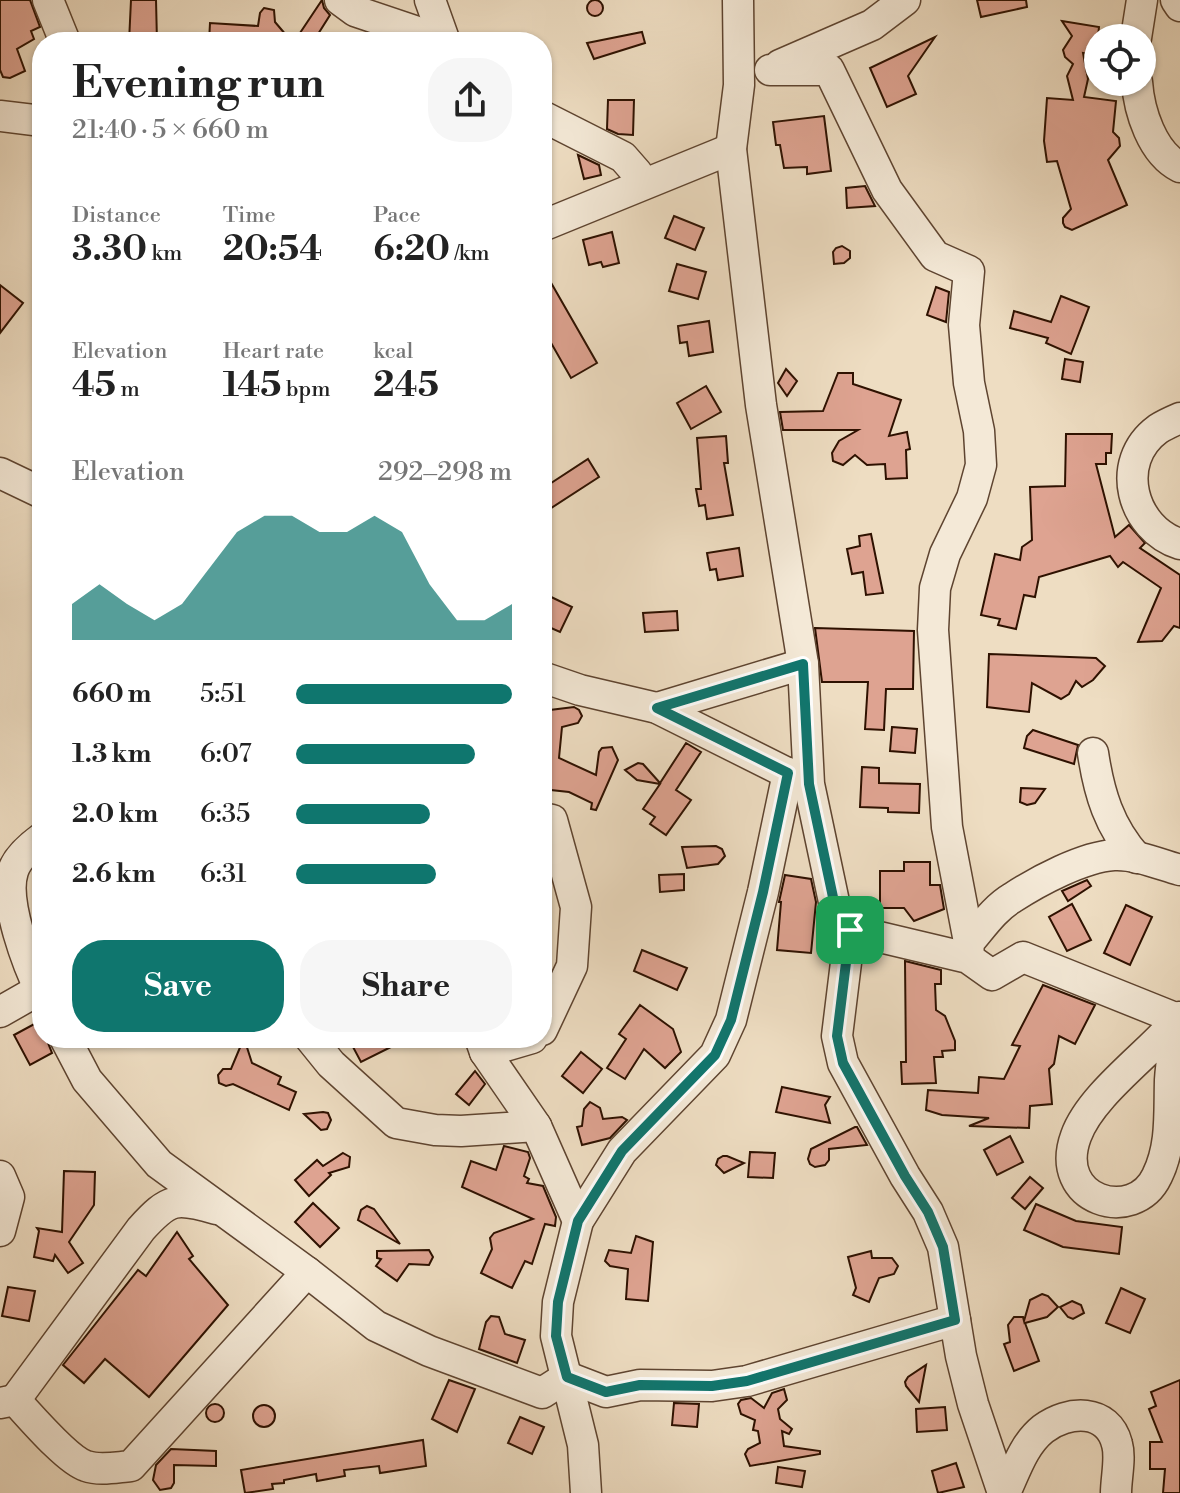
<!DOCTYPE html>
<html lang="en">
<head>
<meta charset="utf-8">
<style>
	:root { --surface:#fff; --page:#f6f6f6; --text:#222; --muted:#767676; --accent:#0f766e }
	body { margin:0; font-family:"Libre Bodoni",serif; background:var(--page); color:var(--text); height:100vh; display:flex; flex-direction:column; font-size:30px; white-space:nowrap }
	* { box-sizing:border-box; margin:0 }
	p { font-size:26px; color:var(--muted) }
	.icon { flex:none; width:44px; height:44px; fill:none; stroke:currentColor; stroke-width:2; stroke-linecap:round; stroke-linejoin:round }
	.map { position:relative; flex:1; overflow:hidden }
	.sheet { position:absolute; left:32px; top:32px; width:520px; height:1016px; display:flex; flex-direction:column; background:var(--surface); border-radius:32px; box-shadow:0 2px 6px #0004 }
	.sheet>* { flex:none }
	.fabs { position:absolute; left:1084px; top:24px; display:grid; gap:16px }
	.fabs a { display:grid; place-items:center; width:72px; height:72px; border-radius:50%; background:var(--surface); box-shadow:0 2px 6px #0004; font-size:40px }
	.pin { position:absolute; display:grid; place-items:center; width:68px; height:68px; color:#fff; margin:-34px; border-radius:16px; box-shadow:0 4px 12px #0006 }
	.round { display:grid; place-items:center; flex:none; width:84px; height:84px; border-radius:32px; background:var(--page) }
	.headline { display:flex; align-items:center; justify-content:space-between; height:136px; padding:0 40px }
	h1 { font-size:44px; font-weight:800; line-height:60px }
	.figures { display:grid; grid-template-columns:repeat(3,1fr); gap:12px; height:136px; padding:8px 40px }
	.figures div { display:grid; align-content:center }
	.figures b { font-size:34px; font-weight:800 }
	.figures small { font-size:22px; font-weight:400 }
	.figures p { font-size:22px }
	.chart { height:224px; padding:16px 40px }
	.chart p { display:flex; justify-content:space-between }
	.chart svg { width:100%; height:144px; margin-top:8px; fill:var(--accent); opacity:.7 }
	.button { display:flex; gap:16px; margin-top:auto; padding:16px 40px }
	.button a { flex:1; height:92px; border-radius:32px; background:var(--accent); color:#fff; font-size:32px; font-weight:800; line-height:92px; text-align:center }
	.button a+a { background:var(--page); color:var(--text) }
	ul { padding:0 40px; list-style:none; font-size:26px }
	li { display:grid; grid-template-columns:128px 96px 1fr; align-items:center; height:60px }
	li i { height:20px; border-radius:10px; background:var(--accent) }
	.map>svg:first-child { display:block }
</style>
</head>
<body>
<div class="map">
<svg width="1180" height="1493" viewBox="0 0 1180 1493">
	<rect width="100%" height="100%" fill="#eeddc2"/>
	<filter id="stains"><feTurbulence type="fractalNoise" baseFrequency=".0025" numOctaves="4"/><feColorMatrix values="0 0 0 0 .2 0 0 0 0 .09 0 0 0 0 .02 0 0 0 .5 -.17"/></filter>
	<radialGradient id="worn" r=".72"><stop offset=".6" stop-color="#630" stop-opacity="0"/><stop offset="1" stop-color="#630" stop-opacity=".3"/></radialGradient>
	<g fill="#dea391" stroke="#2e1100" stroke-width="2">
		<circle cx="595" cy="8" r="8"/>
		<polygon points="0,0 30,0 40,27 31,31 34,39 17,49 25,71 10,78 3,77 0,70"/>
		<polygon points="131,0 156,0 157,42 129,42"/>
		<polygon points="322,0 324,8 330,15 313,42 294,42"/>
		<polygon points="977,0 1026,0 1027,7 981,17"/>
		<polygon points="264,8 274,10 275,22 292,42 209,42 210,23 258,26 260,13"/>
		<polygon points="1062,21 1099,27 1096,55 1083,53 1088,79 1084,97 1116,101 1113,132 1119,138 1120,146 1108,160 1127,205 1072,230 1065,227 1063,223 1063,218 1071,209 1057,161 1047,162 1044,141 1047,98 1073,100 1067,76 1073,64 1065,57 1063,50 1072,36"/>
		<polygon points="642,32 645,43 594,59 587,43"/>
		<polygon points="935,37 908,76 916,94 887,107 870,68"/>
		<polygon points="608,100 634,100 633,135 618,134 607,129"/>
		<polygon points="824,116 831,171 807,174 807,167 784,168 780,145 776,145 773,122"/>
		<polygon points="578,155 599,165 601,175 584,179"/>
		<polygon points="865,186 875,206 847,208 846,188"/>
		<polygon points="674,216 704,228 695,250 665,238"/>
		<polygon points="612,232 619,263 603,267 601,262 589,265 583,240"/>
		<polygon points="842,246 850,251 850,258 844,263 834,264 833,252 836,248"/>
		<polygon points="677,264 706,272 698,299 669,291"/>
		<polygon points="542,267 597,363 571,378 542,327"/>
		<polygon points="0,285 23,303 0,333"/>
		<polygon points="936,287 949,292 946,322 927,315"/>
		<polygon points="1061,296 1089,307 1071,354 1046,343 1048,338 1010,328 1014,311 1051,322"/>
		<polygon points="709,321 713,352 689,356 687,342 680,343 678,326"/>
		<polygon points="1065,359 1083,362 1080,382 1062,379"/>
		<polygon points="786,369 797,381 787,396 778,383"/>
		<polygon points="838,373 853,373 853,384 901,400 889,436 907,432 910,449 906,450 907,478 886,479 885,464 867,465 855,455 843,465 833,461 832,453 839,441 858,430 783,430 780,412 823,411"/>
		<polygon points="706,386 721,412 691,429 677,403"/>
		<polygon points="1066,434 1112,434 1111,453 1106,453 1106,464 1096,464 1115,537 1129,525 1145,543 1140,548 1180,575 1180,628 1174,626 1162,641 1138,642 1161,588 1123,562 1118,567 1110,556 1039,577 1035,597 1024,595 1016,629 998,625 1000,619 981,615 995,554 1020,560 1022,547 1032,540 1030,487 1065,486"/>
		<polygon points="726,436 728,463 724,463 733,515 707,519 705,505 699,506 696,489 701,489 697,438"/>
		<polygon points="588,459 599,477 542,514 542,489"/>
		<polygon points="871,534 883,593 866,595 863,572 852,574 847,549 860,546 859,536"/>
		<polygon points="739,548 743,576 718,580 716,569 710,570 707,553"/>
		<polygon points="547,595 572,607 560,632 542,624 542,607"/>
		<polygon points="677,611 678,630 645,632 643,613"/>
		<polygon points="815,628 914,631 913,689 886,689 884,730 865,729 868,682 822,682"/>
		<polygon points="989,654 1096,658 1105,666 1093,680 1082,687 1076,681 1069,694 1061,699 1032,683 1029,712 987,707"/>
		<polygon points="574,707 579,710 582,716 578,723 562,727 559,758 596,775 599,752 602,748 612,747 618,760 596,810 591,809 592,803 569,792 542,789 542,711"/>
		<polygon points="892,727 917,729 915,753 890,751"/>
		<polygon points="1033,730 1078,745 1074,764 1024,748 1027,736"/>
		<polygon points="686,743 701,752 676,790 691,800 666,835 650,824 655,817 643,809 660,784 637,780 625,770 638,763 643,764 660,783"/>
		<polygon points="862,767 879,768 879,783 920,784 919,813 888,812 888,808 860,807"/>
		<polygon points="1021,788 1045,789 1035,803 1027,805 1020,802"/>
		<polygon points="682,847 716,846 722,849 725,856 718,864 687,868"/>
		<polygon points="904,862 930,862 930,885 940,885 944,909 914,921 904,908 880,908 880,871 904,871"/>
		<polygon points="684,874 684,890 660,892 659,875"/>
		<polygon points="785,875 811,879 816,902 811,953 777,950 781,902 779,902"/>
		<polygon points="1087,880 1091,886 1068,901 1062,891"/>
		<polygon points="1072,904 1091,940 1067,951 1049,917"/>
		<polygon points="1126,905 1152,917 1130,965 1104,953"/>
		<polygon points="642,950 687,968 677,990 634,971"/>
		<polygon points="905,961 941,970 941,984 935,984 936,1010 945,1016 955,1041 955,1050 942,1051 943,1057 934,1057 936,1083 902,1084 901,1062 906,1062"/>
		<polygon points="1043,985 1095,1005 1075,1044 1059,1036 1054,1064 1049,1069 1052,1104 1030,1106 1029,1128 969,1126 989,1118 942,1115 926,1110 928,1090 978,1093 979,1077 1004,1079 1020,1046 1012,1045"/>
		<polygon points="640,1005 673,1029 681,1052 665,1068 644,1049 625,1079 607,1068 626,1039 619,1034"/>
		<polygon points="38,1022 42,1038 46,1038 52,1053 30,1065 14,1035"/>
		<polygon points="244,1038 252,1063 281,1077 278,1084 296,1092 289,1110 233,1084 226,1086 219,1083 218,1075 223,1069 231,1069"/>
		<polygon points="370,1038 409,1038 361,1062 353,1047"/>
		<polygon points="581,1052 602,1069 583,1093 562,1076"/>
		<polygon points="475,1071 485,1084 469,1105 456,1094"/>
		<polygon points="782,1087 830,1097 825,1105 830,1123 776,1112"/>
		<polygon points="590,1102 600,1108 603,1119 622,1117 627,1120 610,1138 582,1145 577,1127 582,1126 584,1109"/>
		<polygon points="323,1112 328,1113 331,1120 327,1129 321,1130 304,1114"/>
		<polygon points="855,1127 857,1127 867,1145 829,1149 829,1160 825,1165 815,1167 810,1164 808,1159 811,1149"/>
		<polygon points="1010,1136 1023,1162 997,1175 984,1150"/>
		<polygon points="504,1146 528,1152 530,1158 524,1176 529,1179 527,1183 543,1186 556,1217 555,1226 545,1224 532,1264 525,1261 512,1288 481,1273 492,1249 490,1238 494,1233 533,1219 462,1187 471,1161 496,1170"/>
		<polygon points="750,1152 775,1153 773,1178 748,1177"/>
		<polygon points="343,1153 350,1157 349,1167 329,1173 331,1175 309,1196 295,1180 317,1160 323,1166"/>
		<polygon points="723,1156 727,1156 744,1163 724,1173 716,1165 718,1159"/>
		<polygon points="64,1171 95,1172 94,1205 69,1242 83,1263 68,1273 55,1255 53,1261 34,1257 39,1231 37,1228 62,1232"/>
		<polygon points="1030,1177 1043,1188 1025,1209 1012,1198"/>
		<polygon points="313,1203 339,1228 320,1247 295,1222"/>
		<polygon points="1036,1204 1076,1221 1122,1227 1119,1254 1063,1247 1024,1230"/>
		<polygon points="367,1206 374,1209 400,1244 358,1220 361,1210"/>
		<polygon points="177,1232 193,1256 189,1259 228,1305 149,1397 105,1359 84,1383 63,1365 138,1270 146,1276"/>
		<polygon points="636,1236 653,1242 648,1301 626,1299 628,1269 610,1266 605,1261 609,1250 631,1253"/>
		<polygon points="429,1250 433,1257 429,1265 409,1264 397,1281 376,1266 381,1259 377,1258 377,1251"/>
		<polygon points="871,1251 872,1258 892,1258 898,1266 894,1274 879,1278 869,1302 853,1295 856,1288 848,1257"/>
		<polygon points="8,1287 35,1291 29,1321 2,1316"/>
		<polygon points="1121,1288 1145,1299 1130,1333 1106,1323"/>
		<polygon points="1042,1294 1048,1296 1058,1307 1047,1317 1025,1323 1039,1361 1014,1371 1004,1344 1010,1342 1008,1325 1014,1317 1023,1317 1024,1321 1030,1300"/>
		<polygon points="1072,1301 1081,1305 1084,1313 1073,1319 1068,1317 1060,1307"/>
		<polygon points="491,1316 499,1317 505,1334 525,1340 517,1363 479,1349 486,1322"/>
		<polygon points="926,1365 919,1402 906,1386 905,1382 908,1377"/>
		<polygon points="449,1380 475,1389 457,1432 432,1419"/>
		<polygon points="1180,1380 1180,1493 1163,1493 1165,1469 1150,1469 1150,1442 1162,1442 1149,1409 1156,1406 1151,1392"/>
		<polygon points="784,1389 787,1400 778,1409 780,1419 792,1429 789,1434 782,1431 784,1446 820,1451 820,1454 750,1466 745,1454 748,1449 760,1443 758,1431 753,1430 755,1420 741,1414 738,1404 741,1400 751,1398 764,1408 772,1393"/>
		<polygon points="674,1403 699,1404 697,1427 672,1425"/>
		<circle cx="215" cy="1413" r="9"/>
		<circle cx="264" cy="1416" r="11"/>
		<polygon points="945,1407 947,1430 917,1432 916,1409"/>
		<polygon points="520,1417 544,1427 532,1454 508,1443"/>
		<polygon points="423,1440 426,1466 380,1473 379,1466 344,1470 345,1476 317,1481 316,1474 284,1480 284,1483 272,1484 273,1489 245,1493 241,1470"/>
		<polygon points="171,1449 216,1451 216,1466 174,1465 174,1483 171,1488 160,1490 153,1480 156,1465"/>
		<polygon points="956,1463 964,1487 938,1493 932,1471"/>
		<polygon points="778,1467 805,1471 802,1487 776,1483"/>
	</g>
	<g fill="none" stroke-linecap="round" stroke-linejoin="round">
		<g stroke="#5e4430" stroke-width="33">
			<g id="minor">
				<polyline points="48,0 65,42"/>
				<polyline points="340,0 355,11 444,41"/>
				<polyline points="430,0 445,42"/>
				<polyline points="738,0 739,85 731,149 761,405 803,664 809,784 837,916 850,930 837,1036 843,1063 905,1176 928,1212 943,1247 961,1356 973,1404 1003,1493"/>
				<polyline points="1176,0 1180,6"/>
				<polyline points="1136,38 1142,0"/>
				<polyline points="780,65 872,25 905,0"/>
				<polyline points="770,70 829,70 887,190 935,256 969,271 964,325 969,383 979,431 981,465 972,498 945,554 935,588 933,630 947,827 969,942"/>
				<path d="M1137,82C1139,111 1152,153 1180,167"/>
				<polyline points="0,116 42,121"/>
				<polyline points="542,116 623,157 637,173 641,184"/>
				<polyline points="542,226 731,149"/>
				<path d="M1180,418C1173,421 1164,425 1158,429C1113,462 1132,529 1180,544"/>
				<polyline points="0,473 42,493"/>
				<polyline points="542,677 580,690 657,708 803,781"/>
				<polyline points="657,708 803,664"/>
				<path d="M1093,753C1099,793 1109,827 1137,858"/>
				<polyline points="542,818 552,820 576,907 572,966 542,1030"/>
				<path d="M42,838C31,846 17,858 13,871C3,901 28,966 42,994"/>
				<polyline points="850,930 968,958 992,975 1023,957 1180,1020"/>
				<path d="M968,956L969,942C982,927 995,908 1012,898C1038,881 1083,857 1114,855C1136,854 1159,864 1180,870"/>
				<polyline points="0,1012 42,988"/>
				<path d="M1178,1019C1176,1039 1171,1060 1170,1080C1169,1113 1172,1146 1157,1176C1134,1225 1052,1201 1076,1136C1091,1094 1152,1052 1180,1017"/>
				<polyline points="65,1038 87,1080 159,1164 307,1272"/>
				<polyline points="310,1038 331,1064 396,1123 435,1130 461,1131 536,1126 578,1221"/>
				<polyline points="480,1038 485,1052 536,1126"/>
				<polyline points="485,1052 532,1038"/>
				<polyline points="0,1176 9,1197 0,1231"/>
				<path d="M15,1400L141,1229C169,1198 176,1197 216,1209"/>
				<path d="M0,1403L15,1400C30,1416 67,1460 86,1466C100,1471 117,1467 131,1466L307,1272L376,1326L429,1351L542,1393L567,1377L606,1392L640,1385L712,1386L747,1381L955,1320"/>
				<polyline points="586,1493 583,1445 556,1336 558,1302 578,1221 622,1151 715,1055 731,1020 763,892 788,773"/>
				<path d="M1005,1493C1015,1472 1023,1445 1043,1429C1068,1410 1108,1408 1117,1444C1121,1458 1116,1478 1116,1493"/>
			</g>
		</g>
		<use href="#minor" stroke="#f4e9d7" stroke-width="30"/>
	</g>
	<g fill="none" stroke-linecap="round" stroke-linejoin="round">
		<g stroke="#fff" stroke-width="16">
			<polygon id="route" points="803,664 809,784 837,916 850,930 837,1036 843,1063 905,1176 928,1212 943,1247 955,1320 747,1381 712,1386 640,1385 606,1392 567,1377 556,1336 558,1302 578,1221 622,1151 715,1055 731,1020 763,892 788,773 657,708"/>
		</g>
		<use href="#route" stroke="#0f766e" stroke-width="10"/>
	</g>
	<rect width="100%" height="100%" filter="url(#stains)"/>
	<rect width="100%" height="100%" fill="url(#worn)"/>
</svg>
<div class="fabs">
<a><svg class="icon" aria-label="locate" viewBox="0 0 24 24"><circle cx="12" cy="12" r="6"/><path d="M12 2v4M12 18v4M2 12h4M18 12h4"/></svg></a>
</div>
<div class="pin" style="left:850px;top:930px;background:#1e9e55"><svg class="icon" aria-label="arrive" viewBox="0 0 24 24"><path d="M6 21V4h12l-3 4 3 4H6"/></svg></div>
<section class="sheet">
<div class="headline"><div><h1>Evening run</h1><p>21:40 · 5 × 660 m</p></div><a class="round"><svg class="icon" aria-label="share" viewBox="0 0 24 24"><path d="M12 15V3M7 8l5-5 5 5M5 13v7h14v-7"/></svg></a></div>
<div class="figures">
<div><p>Distance</p><b>3.30<small> km</small></b></div>
<div><p>Time</p><b>20:54</b></div>
<div><p>Pace</p><b>6:20<small> /km</small></b></div>
</div>
<div class="figures">
<div><p>Elevation</p><b>45<small> m</small></b></div>
<div><p>Heart rate</p><b>145<small> bpm</small></b></div>
<div><p>kcal</p><b>245</b></div>
</div>
<div class="chart"><p><span>Elevation</span>292–298 m</p>
<svg viewBox="0 0 160 44" preserveAspectRatio="none"><path d="M0 44V33L10 27L20 33L30 38L40 33L50 22L60 11L70 6L80 6L90 11L100 11L110 6L120 11L130 27L140 38L150 38L160 33V44z"/></svg>
</div>
<ul>
<li><b>660 m</b>5:51<i style="width:100%"></i></li>
<li><b>1.3 km</b>6:07<i style="width:83%"></i></li>
<li><b>2.0 km</b>6:35<i style="width:62%"></i></li>
<li><b>2.6 km</b>6:31<i style="width:65%"></i></li>
</ul>
<div class="button"><a>Save</a><a>Share</a></div>
</section>
</div>
</body>
</html>
